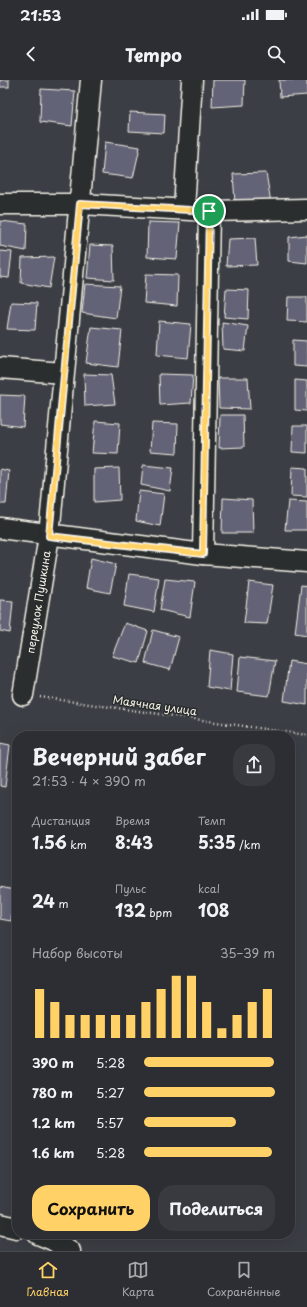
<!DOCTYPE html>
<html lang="ru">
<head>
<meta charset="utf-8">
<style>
	:root { --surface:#2c2e33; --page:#383a3f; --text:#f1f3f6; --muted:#a6a8ac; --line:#484a4e; --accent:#ffd166 }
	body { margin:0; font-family:"Playpen Sans",sans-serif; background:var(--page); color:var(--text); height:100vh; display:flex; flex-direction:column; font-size:15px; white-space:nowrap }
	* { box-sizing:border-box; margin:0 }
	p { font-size:13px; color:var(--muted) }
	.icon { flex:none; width:22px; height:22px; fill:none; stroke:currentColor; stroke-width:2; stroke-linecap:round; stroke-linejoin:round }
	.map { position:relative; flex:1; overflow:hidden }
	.panel { position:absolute; left:12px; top:651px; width:283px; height:508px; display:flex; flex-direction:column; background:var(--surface); border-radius:16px; box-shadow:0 4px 16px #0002,0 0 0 1px var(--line) }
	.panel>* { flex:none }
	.pin { position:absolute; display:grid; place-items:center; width:34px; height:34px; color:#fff; margin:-17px; border:2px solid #fff; border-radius:50%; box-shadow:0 1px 4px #0007 }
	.round { display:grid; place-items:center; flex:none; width:42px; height:42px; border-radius:16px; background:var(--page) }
	.summary { display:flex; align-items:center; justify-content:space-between; height:68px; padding:0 20px }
	h1 { font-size:22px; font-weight:700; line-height:30px }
	.metrics { display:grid; grid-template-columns:repeat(3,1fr); gap:6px; height:68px; padding:4px 20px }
	.metrics div { display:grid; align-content:center }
	.metrics b { font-size:17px; font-weight:700 }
	.metrics small { font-size:11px; font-weight:400 }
	.metrics p { font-size:11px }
	.chart { height:112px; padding:8px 20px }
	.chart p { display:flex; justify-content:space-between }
	.chart svg { width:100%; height:72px; margin-top:4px; stroke:var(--accent); stroke-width:6 }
	.button { display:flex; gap:8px; margin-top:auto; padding:8px 20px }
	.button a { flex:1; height:46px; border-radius:16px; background:var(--accent); color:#111; font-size:16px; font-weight:700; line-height:46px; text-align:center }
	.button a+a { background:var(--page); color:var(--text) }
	ul { padding:0 20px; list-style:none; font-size:13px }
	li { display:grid; grid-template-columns:64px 48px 1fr; align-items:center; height:30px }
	li i { height:10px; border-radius:5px; background:var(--accent) }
	.status { display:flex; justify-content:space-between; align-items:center; height:28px; padding:0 20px; background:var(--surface); direction:ltr }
	.status svg { height:11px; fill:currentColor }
	header { display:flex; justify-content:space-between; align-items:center; height:52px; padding:0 20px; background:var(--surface); font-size:18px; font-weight:700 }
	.tabs { display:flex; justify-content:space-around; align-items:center; height:56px; border-top:1px solid var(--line); background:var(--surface); font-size:11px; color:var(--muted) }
	.tabs a { display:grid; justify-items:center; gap:2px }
	.tabs .on { color:var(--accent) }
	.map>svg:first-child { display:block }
</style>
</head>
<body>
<div class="status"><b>21:53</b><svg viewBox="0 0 49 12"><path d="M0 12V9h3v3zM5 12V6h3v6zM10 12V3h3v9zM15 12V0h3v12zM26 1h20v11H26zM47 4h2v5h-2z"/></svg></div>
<header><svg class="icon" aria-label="back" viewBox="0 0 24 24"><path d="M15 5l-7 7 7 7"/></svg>Tempo<svg class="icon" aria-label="search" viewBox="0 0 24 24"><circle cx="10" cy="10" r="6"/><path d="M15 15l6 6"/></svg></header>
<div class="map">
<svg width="307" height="1171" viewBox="0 0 307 1171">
	<rect width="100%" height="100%" fill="#3b3e44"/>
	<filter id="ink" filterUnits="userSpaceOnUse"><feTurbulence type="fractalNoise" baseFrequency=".025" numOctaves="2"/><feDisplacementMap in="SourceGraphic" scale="8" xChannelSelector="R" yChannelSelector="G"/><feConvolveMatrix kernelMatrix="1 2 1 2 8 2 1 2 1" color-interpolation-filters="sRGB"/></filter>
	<g filter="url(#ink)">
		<g fill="#646477" stroke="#f4f1e8">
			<rect x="0" y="0" width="9" height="7"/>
			<polygon points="213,0 245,0 244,25 212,27"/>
			<polygon points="279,0 307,0 307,15 280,17"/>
			<polygon points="41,9 75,11 72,46 40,42"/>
			<polygon points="130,32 165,34 164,53 129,51"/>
			<polygon points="105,62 140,67 133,98 102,94"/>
			<polygon points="266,93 271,123 235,122 233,94"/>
			<polygon points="0,141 27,144 26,171 0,166"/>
			<polygon points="148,142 180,143 177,179 147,177"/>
			<polygon points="307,155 307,183 289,181 289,157"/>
			<polygon points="255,158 257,185 226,186 228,159"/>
			<polygon points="90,165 113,166 114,200 87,198"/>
			<polygon points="0,171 12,172 9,198 0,197"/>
			<polygon points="54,177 49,208 21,203 22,178"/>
			<polygon points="146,194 178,195 177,226 144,223"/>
			<polygon points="85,204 120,206 116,238 82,233"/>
			<polygon points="226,209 249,210 248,239 224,237"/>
			<polygon points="288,217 307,217 307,242 287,241"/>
			<polygon points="11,222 37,223 35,250 7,249"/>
			<polygon points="159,241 191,244 188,278 157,275"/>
			<polygon points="222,242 248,246 245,271 223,269"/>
			<polygon points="91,247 122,250 118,287 86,283"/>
			<polygon points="293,260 307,261 307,287 293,286"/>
			<polygon points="84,294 111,295 115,324 85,326"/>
			<polygon points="159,294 193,295 191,323 160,325"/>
			<polygon points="218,298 248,298 250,329 219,328"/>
			<polygon points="295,300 307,301 307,331 295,330"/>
			<polygon points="0,315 25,316 23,347 0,344"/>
			<polygon points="220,335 243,335 244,367 219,368"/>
			<polygon points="95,341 120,343 118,374 92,373"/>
			<polygon points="152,343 178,344 177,373 150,371"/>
			<polygon points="293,346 307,346 307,373 292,372"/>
			<polygon points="143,385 173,388 170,411 141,405"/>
			<polygon points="292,387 307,388 307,417 291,416"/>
			<polygon points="119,388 120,420 94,422 94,389"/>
			<polygon points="0,389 9,391 6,424 0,424"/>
			<polygon points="139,411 164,414 160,446 136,441"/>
			<polygon points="223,418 252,420 253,453 222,453"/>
			<polygon points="288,421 307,422 307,450 285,450"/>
			<polygon points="91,478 116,484 110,513 86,508"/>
			<polygon points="129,494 159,498 154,532 124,526"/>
			<polygon points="165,499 195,502 190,537 160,530"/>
			<polygon points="249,502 273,505 267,544 244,543"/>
			<polygon points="301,505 307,506 307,555 295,553"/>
			<polygon points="0,520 13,521 10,553 0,551"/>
			<polygon points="125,543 148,551 139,583 112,576"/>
			<polygon points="153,550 179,557 170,590 145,583"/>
			<polygon points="210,570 233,574 230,611 207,607"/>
			<polygon points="240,577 275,581 269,616 237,612"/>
			<polygon points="289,581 307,584 307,625 284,621"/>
			<polygon points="0,663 10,665 5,707 0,706"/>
			<polygon points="0,807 14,810 11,841 0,839"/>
		</g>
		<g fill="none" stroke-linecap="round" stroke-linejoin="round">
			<g stroke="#f4f1e8" stroke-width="23">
				<g id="minor">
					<polyline points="0,124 80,124 209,131 307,129"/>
					<polyline points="184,129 192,0"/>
					<polyline points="0,288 63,293"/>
					<polyline points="0,448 203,474 307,482"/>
					<polyline points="203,474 209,131"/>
					<polyline points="23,615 49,456 91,0"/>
					<polyline points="0,1144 17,1148"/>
					<polyline points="38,1154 53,1160 70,1171"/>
				</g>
			</g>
			<polyline stroke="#f4f1e8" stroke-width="2.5" stroke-dasharray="1 3" stroke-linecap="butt" points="40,617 307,655"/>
			<use href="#minor" stroke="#2a2d2e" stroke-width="20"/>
		</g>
	</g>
	<g fill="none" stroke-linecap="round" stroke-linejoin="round" filter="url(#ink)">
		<g stroke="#fff" stroke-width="8">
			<polygon id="route" points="80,124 209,131 203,474 49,456"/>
		</g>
		<use href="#route" stroke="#ffd166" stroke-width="5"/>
	</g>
	<g text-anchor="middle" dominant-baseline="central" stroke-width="3" stroke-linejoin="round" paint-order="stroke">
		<g font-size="11" fill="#f4f1e8" stroke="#2a2d2e">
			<text transform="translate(38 522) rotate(-81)">переулок Пушкина</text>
			<text transform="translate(155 625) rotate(8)">Маячная улица</text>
		</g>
	</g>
</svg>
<div class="pin" style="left:209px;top:131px;background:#1e9e55"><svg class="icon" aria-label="arrive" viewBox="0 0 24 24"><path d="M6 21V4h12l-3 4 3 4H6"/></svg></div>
<section class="panel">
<div class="summary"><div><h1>Вечерний забег</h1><p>21:53 · 4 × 390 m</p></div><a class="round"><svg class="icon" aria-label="share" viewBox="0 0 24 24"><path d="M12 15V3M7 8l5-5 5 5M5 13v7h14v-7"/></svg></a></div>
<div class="metrics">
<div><p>Дистанция</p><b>1.56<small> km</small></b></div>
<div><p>Время</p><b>8:43</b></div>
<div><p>Темп</p><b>5:35<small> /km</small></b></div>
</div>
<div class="metrics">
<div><b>24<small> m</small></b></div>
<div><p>Пульс</p><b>132<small> bpm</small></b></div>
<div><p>kcal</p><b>108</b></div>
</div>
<div class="chart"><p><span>Набор высоты</span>35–39 m</p>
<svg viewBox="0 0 160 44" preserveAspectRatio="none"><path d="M5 44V14M15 44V22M25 44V30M35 44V30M45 44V30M55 44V30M65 44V30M75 44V22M85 44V14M95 44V6M105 44V6M115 44V22M125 44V38M135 44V30M145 44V22M155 44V14"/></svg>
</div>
<ul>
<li><b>390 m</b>5:28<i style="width:99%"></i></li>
<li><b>780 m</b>5:27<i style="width:100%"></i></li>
<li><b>1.2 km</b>5:57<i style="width:70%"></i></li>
<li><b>1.6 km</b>5:28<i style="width:98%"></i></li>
</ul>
<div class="button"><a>Сохранить</a><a>Поделиться</a></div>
</section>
</div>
<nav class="tabs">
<a class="on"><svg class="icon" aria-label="home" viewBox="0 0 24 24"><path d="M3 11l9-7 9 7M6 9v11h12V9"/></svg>Главная</a>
<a><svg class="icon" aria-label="map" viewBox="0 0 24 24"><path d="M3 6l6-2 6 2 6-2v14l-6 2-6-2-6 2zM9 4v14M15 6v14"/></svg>Карта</a>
<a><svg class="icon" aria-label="saved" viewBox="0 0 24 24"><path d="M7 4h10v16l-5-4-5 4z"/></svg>Сохранённые</a>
</nav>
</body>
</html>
